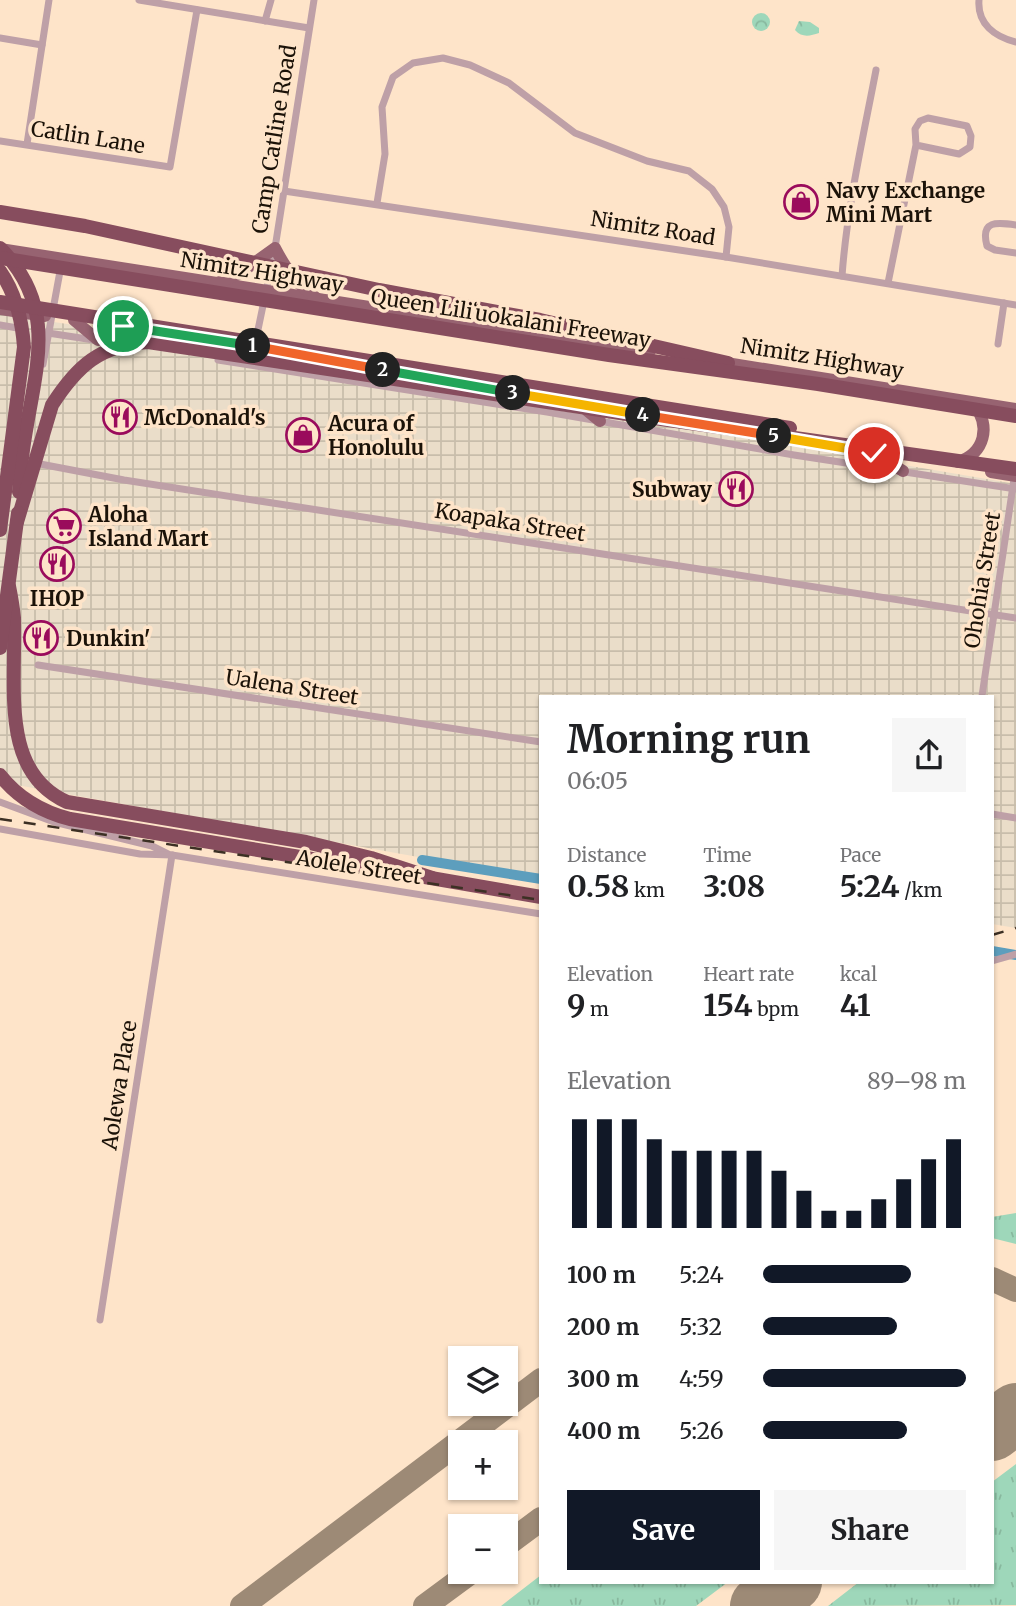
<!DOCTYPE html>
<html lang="en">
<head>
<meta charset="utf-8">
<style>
	:root { --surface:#fff; --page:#f6f6f6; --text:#202124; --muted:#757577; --accent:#111827 }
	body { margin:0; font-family:Merriweather,serif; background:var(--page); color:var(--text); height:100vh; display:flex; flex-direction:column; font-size:26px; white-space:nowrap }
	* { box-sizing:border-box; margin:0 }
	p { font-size:23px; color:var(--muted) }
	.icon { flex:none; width:38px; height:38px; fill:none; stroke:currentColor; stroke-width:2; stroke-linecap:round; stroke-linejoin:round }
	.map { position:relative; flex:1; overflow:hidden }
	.drawer { position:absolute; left:539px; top:695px; width:455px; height:889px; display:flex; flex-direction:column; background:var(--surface); border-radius:0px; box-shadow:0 2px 5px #0004 }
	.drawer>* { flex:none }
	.tools { position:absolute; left:448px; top:1346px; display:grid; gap:14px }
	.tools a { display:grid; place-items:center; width:70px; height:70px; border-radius:0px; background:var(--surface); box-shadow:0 2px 5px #0004; font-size:35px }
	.pin { position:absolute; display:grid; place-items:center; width:60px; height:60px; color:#fff; margin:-30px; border:4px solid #fff; border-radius:50%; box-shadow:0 2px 7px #0007 }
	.km { position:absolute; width:35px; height:35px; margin:-18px; border-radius:50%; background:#222; color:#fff; font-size:19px; line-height:35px; text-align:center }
	.round { display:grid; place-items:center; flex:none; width:74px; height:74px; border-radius:0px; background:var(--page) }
	.summary { display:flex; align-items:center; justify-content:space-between; height:119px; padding:0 28px }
	h1 { font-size:38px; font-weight:700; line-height:52px }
	.figures { display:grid; grid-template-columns:repeat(3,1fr); gap:10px; height:119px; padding:7px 28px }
	.figures div { display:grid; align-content:center }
	.figures b { font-size:30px; font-weight:700 }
	.figures small { font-size:19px; font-weight:400 }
	.figures p { font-size:19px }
	.chart { height:196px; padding:14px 28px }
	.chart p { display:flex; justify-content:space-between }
	.chart svg { width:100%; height:126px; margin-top:7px; stroke:var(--accent); stroke-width:6 }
	.button { display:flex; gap:14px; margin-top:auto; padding:14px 28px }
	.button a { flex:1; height:80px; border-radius:0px; background:var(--accent); color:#fff; font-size:28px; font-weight:700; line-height:80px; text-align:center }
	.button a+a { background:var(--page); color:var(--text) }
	ul { padding:0 28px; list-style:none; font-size:23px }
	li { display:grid; grid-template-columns:112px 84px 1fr; align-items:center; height:52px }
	li i { height:18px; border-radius:9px; background:var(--accent) }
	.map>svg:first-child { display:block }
</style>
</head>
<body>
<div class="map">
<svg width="1016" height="1606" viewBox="0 0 1016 1606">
	<defs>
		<pattern id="industrial-grid" width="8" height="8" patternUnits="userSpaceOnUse" patternTransform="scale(1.75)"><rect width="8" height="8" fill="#eaddc9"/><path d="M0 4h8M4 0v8" fill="none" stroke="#c8bdab"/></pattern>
		<pattern id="grass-tufts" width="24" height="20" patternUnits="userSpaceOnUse" patternTransform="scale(1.75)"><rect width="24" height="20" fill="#9ed7ba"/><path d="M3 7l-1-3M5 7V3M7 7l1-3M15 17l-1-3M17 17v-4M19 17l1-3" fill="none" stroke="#88b89e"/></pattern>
		<pattern id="forest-crowns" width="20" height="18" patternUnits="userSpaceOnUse" patternTransform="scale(1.75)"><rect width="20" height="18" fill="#9ed7ba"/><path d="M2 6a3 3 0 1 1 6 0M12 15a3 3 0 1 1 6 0" fill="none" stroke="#88b89e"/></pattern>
	</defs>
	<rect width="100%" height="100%" fill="#fee4c9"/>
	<polygon fill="url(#industrial-grid)" points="0,314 148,336 1016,484 1016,928 992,924 992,696 541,696 541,879 0,782"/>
	<g fill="url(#grass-tufts)">
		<polygon points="1016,1213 1016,1244 992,1238 992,1217"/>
		<polygon points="1016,1464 1016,1605 828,1606 859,1582 992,1582 992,1482"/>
		<polygon points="541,1575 541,1582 728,1582 696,1606 501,1606"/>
	</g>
	<g fill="url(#forest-crowns)">
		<circle cx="761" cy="22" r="9"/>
		<path d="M799,21L810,22L819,28V33C810,36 802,38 795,30Z"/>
	</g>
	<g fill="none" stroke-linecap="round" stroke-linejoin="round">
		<g stroke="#5d9ebd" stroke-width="10">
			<polyline points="422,860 541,879"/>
			<polyline points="992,951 1016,955"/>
		</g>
		<g stroke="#9d8a76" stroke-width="24">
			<polyline points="992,1279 1016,1290"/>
			<polyline points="506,1545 541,1519"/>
			<polyline points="242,1606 541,1380"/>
			<polyline points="425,1606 471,1572"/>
		</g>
		<g stroke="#9d8a76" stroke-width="60">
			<polyline points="992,1431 1016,1413"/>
			<polyline points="760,1606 792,1582"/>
		</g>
		<g stroke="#bea0a7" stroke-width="7">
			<polyline points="139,0 309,28"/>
			<path d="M979,0C977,24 995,37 1016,42"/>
			<polyline points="265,21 271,0"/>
			<polyline points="0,38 42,45"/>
			<polyline points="0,141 170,167 197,10"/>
			<polyline points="27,144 49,0"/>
			<polyline points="284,191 726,257 1016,305"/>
			<polyline points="377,203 385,154 382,107 393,77 413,63 443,58 470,65 509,83 575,133 647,161 689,171 712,189 724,207 729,227 726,257"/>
			<path d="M1016,225C997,222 980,220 987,246L995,250L1016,253"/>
			<path d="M842,276C847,207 863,138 876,70"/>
			<polyline points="888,283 916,145 915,129 920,121 928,118 967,126 971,136 970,147 959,154 916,145"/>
			<polyline points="0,325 23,329"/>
			<polyline points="35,331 120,344"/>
			<polyline points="255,344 275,248 314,0"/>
			<polyline points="998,344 1004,303"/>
			<polyline points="218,360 547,412 794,455 1016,489"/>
			<polyline points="43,364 61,266"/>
			<polyline points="35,463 124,480 1016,618"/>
			<polyline points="38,665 541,742"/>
			<polyline points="982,696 1015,472"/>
			<polyline points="0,802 54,822 152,846 168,854"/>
			<polyline points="992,814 1016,818"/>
			<polyline points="0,829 140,854 172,855 240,866 541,914"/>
			<polyline points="992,961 1016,954"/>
			<polyline points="100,1320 172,855"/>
		</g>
		<g stroke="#976371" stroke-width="12">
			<polyline points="0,249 650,351"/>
			<path d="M215,284L239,274L275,248C286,269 296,284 316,298"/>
			<polyline points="0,309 45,316"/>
			<polyline points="74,320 98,340"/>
			<polyline points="720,362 1016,409"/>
			<polyline points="583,407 600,421"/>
			<polyline points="874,453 903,471"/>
			<path d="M958,462C985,453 991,426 974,405"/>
			<polyline points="991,472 1016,476"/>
		</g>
		<g stroke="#874d5e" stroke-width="14">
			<polyline points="0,212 85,226 379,290 540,320 728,363"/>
			<path d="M0,248C62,310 33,374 23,450C21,464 20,478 19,492"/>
			<polyline points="0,258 609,355 818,384 1016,416"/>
			<path d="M0,271C16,294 22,319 24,347L0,530"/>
			<polyline points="0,302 790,428"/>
			<path d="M17,522L52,405C77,366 100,345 148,342L640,416L1016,469"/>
			<path d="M9,586C11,596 13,608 14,618C16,688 0,772 67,802L306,842L371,858L432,878"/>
			<polyline points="0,648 18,513"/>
			<path d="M0,775C18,798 43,812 70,819L391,872"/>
			<polyline points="425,877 541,897"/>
		</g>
		<g stroke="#3c3024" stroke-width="2.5" stroke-dasharray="12 12" stroke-linecap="butt">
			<polyline points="0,819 541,900"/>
			<polyline points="992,935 1016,928"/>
		</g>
	</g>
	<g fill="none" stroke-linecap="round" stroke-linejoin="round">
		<g stroke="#fff" stroke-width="14">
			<polyline id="split-1" points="123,326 253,346"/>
		</g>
		<g stroke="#fff" stroke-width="14">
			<polyline id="split-2" points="253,346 383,370"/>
		</g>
		<g stroke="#fff" stroke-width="14">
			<polyline id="split-3" points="383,370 513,393"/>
		</g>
		<g stroke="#fff" stroke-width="14">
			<polyline id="split-4" points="513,393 643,415"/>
		</g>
		<g stroke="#fff" stroke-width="14">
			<polyline id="split-5" points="643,415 774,436"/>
		</g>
		<g stroke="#fff" stroke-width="14">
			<polyline id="split-6" points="774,436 874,453"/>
		</g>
		<use href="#split-1" stroke="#22a559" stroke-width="9"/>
		<use href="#split-2" stroke="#f0652b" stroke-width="9"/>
		<use href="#split-3" stroke="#22a559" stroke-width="9"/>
		<use href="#split-4" stroke="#f5b400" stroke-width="9"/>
		<use href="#split-5" stroke="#f0652b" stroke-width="9"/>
		<use href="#split-6" stroke="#f5b400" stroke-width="9"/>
	</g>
	<defs>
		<g id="shop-ring" transform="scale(1.75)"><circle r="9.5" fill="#fee4c9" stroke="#9a0b5c" stroke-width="1.5"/><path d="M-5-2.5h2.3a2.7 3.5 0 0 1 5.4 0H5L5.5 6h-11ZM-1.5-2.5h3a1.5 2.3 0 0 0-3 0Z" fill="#9a0b5c"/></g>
		<g id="restaurant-ring" transform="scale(1.75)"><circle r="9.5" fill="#fee4c9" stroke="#9a0b5c" stroke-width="1.5"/><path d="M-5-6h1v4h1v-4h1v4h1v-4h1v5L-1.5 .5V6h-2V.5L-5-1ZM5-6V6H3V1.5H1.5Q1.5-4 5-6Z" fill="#9a0b5c"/></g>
		<g id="supermarket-ring" transform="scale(1.75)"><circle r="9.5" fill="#fee4c9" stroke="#9a0b5c" stroke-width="1.5"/><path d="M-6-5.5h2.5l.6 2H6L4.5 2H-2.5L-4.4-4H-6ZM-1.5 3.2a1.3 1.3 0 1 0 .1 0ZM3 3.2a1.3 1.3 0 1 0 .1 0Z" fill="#9a0b5c"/></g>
	</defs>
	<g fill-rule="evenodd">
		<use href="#shop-ring" x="801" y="202"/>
		<use href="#restaurant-ring" x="120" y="417"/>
		<use href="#shop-ring" x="303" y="435"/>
		<use href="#restaurant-ring" x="736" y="489"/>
		<use href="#supermarket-ring" x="64" y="526"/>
		<use href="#restaurant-ring" x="57" y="564"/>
		<use href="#restaurant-ring" x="41" y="638"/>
	</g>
	<g text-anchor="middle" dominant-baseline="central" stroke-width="7" stroke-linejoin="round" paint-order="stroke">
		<g font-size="21" fill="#1b1208" stroke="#fee4c9">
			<text transform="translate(88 137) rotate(9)">Catlin Lane</text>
			<text transform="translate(274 139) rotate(-81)">Camp Catline Road</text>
			<text transform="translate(653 228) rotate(9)">Nimitz Road</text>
			<text transform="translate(262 272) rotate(9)">Nimitz Highway</text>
			<text transform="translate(511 318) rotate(9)">Queen Liliʻuokalani Freeway</text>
			<text transform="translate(822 358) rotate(9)">Nimitz Highway</text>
			<text transform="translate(510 522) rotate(9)">Koapaka Street</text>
			<text transform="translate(982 580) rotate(-81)">Ohohia Street</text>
			<text transform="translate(292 687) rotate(9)">Ualena Street</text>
			<text transform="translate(359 867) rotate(9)">Aolele Street</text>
			<text transform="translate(119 1085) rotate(-81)">Aolewa Place</text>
		</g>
		<g font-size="21" font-weight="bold" fill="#1b1208" stroke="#fee4c9" text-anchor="start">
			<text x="826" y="190">Navy Exchange<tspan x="826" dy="24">Mini Mart</tspan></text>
			<text x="144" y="417">McDonald's</text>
			<text x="328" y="423">Acura of<tspan x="328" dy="24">Honolulu</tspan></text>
			<text x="712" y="489" text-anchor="end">Subway</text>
			<text x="88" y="514">Aloha<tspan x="88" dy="24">Island Mart</tspan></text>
			<text x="57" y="598" text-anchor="middle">IHOP</text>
			<text x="66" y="638">Dunkin'</text>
		</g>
	</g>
</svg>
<div class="tools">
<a><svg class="icon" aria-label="layers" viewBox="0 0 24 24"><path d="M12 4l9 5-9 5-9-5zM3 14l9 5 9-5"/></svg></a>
<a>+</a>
<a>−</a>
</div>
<div class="pin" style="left:123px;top:326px;background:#1e9e55"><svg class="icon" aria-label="arrive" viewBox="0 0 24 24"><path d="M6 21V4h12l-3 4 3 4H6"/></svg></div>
<div class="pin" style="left:874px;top:453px;background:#d93025"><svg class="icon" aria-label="check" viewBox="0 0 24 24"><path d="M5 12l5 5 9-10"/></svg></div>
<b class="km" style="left:253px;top:346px">1</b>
<b class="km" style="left:383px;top:370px">2</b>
<b class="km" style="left:513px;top:393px">3</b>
<b class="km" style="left:643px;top:415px">4</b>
<b class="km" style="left:774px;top:436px">5</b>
<section class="drawer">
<div class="summary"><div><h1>Morning run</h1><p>06:05</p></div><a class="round"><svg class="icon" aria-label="share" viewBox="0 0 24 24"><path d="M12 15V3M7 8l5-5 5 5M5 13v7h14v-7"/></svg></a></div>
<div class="figures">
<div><p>Distance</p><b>0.58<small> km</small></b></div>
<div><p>Time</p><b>3:08</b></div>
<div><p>Pace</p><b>5:24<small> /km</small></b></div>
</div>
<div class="figures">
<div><p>Elevation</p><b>9<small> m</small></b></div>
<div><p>Heart rate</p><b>154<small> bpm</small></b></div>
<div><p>kcal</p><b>41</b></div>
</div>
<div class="chart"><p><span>Elevation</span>89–98 m</p>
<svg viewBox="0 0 160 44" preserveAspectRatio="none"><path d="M5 44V6M15 44V6M25 44V6M35 44V13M45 44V17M55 44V17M65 44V17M75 44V17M85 44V24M95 44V31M105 44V38M115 44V38M125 44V34M135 44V27M145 44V20M155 44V13"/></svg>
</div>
<ul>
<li><b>100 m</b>5:24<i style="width:73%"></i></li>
<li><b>200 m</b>5:32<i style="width:66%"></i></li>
<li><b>300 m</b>4:59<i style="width:100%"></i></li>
<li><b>400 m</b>5:26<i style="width:71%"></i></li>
</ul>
<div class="button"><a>Save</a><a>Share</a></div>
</section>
</div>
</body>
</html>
